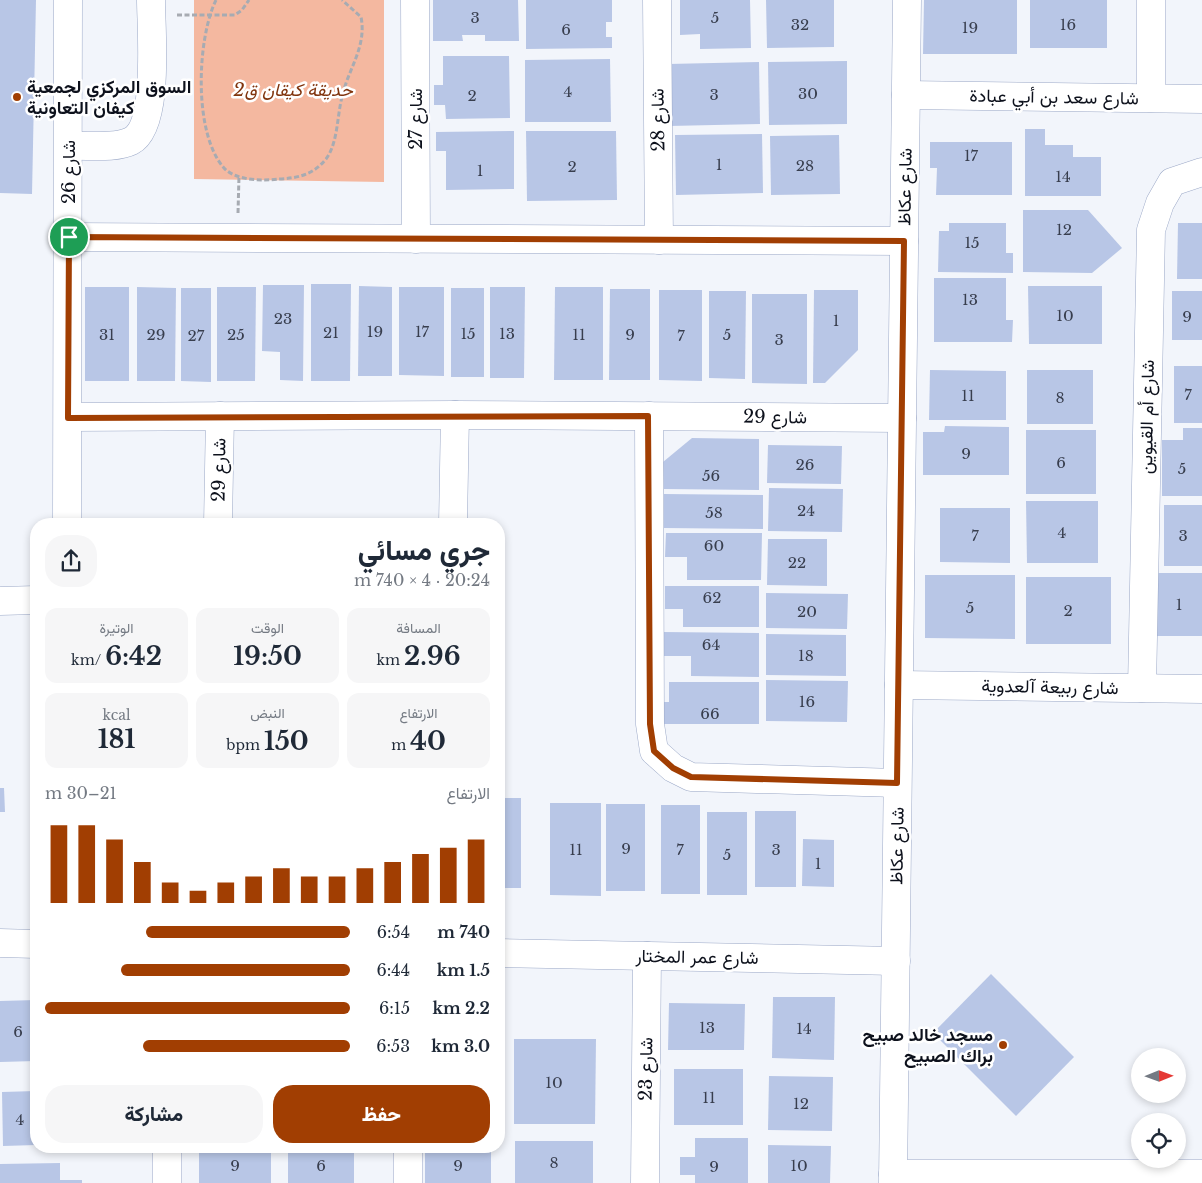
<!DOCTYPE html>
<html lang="ar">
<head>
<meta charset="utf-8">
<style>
	:root { --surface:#fff; --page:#f6f6f7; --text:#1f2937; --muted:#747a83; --accent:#a13e02 }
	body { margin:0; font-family:"Libre Baskerville",Vazirmatn,serif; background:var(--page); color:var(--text); direction:rtl; height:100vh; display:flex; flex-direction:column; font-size:19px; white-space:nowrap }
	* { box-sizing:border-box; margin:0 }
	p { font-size:16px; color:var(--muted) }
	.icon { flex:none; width:28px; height:28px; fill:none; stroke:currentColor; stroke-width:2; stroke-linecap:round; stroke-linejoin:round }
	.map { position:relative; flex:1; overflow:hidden; direction:ltr }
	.panel { position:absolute; left:30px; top:518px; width:475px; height:635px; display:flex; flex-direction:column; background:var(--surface); border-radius:20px; box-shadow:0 2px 8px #0003; direction:rtl }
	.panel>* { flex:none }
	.needle { width:32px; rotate:89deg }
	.buttons { position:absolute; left:1131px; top:1048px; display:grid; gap:10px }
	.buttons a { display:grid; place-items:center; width:55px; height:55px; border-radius:50%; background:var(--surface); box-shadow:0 2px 8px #0003; font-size:25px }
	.pin { position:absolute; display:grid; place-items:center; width:42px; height:42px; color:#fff; margin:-21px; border:2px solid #fff; border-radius:50%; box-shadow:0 1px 5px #0007 }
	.round { display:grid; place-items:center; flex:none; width:52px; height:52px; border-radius:20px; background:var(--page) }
	.overview { display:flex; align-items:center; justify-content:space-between; height:85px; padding:0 15px }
	h1 { font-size:28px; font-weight:800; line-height:38px }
	.figures { display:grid; grid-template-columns:repeat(3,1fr); gap:8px; height:85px; padding:5px 15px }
	.figures div { display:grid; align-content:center; border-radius:12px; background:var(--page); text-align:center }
	.figures b { font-size:25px; font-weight:800 }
	.figures small { font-size:14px; font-weight:400 }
	.figures p { font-size:14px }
	.chart { height:140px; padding:10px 15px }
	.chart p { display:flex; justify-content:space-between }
	.chart svg { width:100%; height:90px; margin-top:5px; stroke:var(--accent); stroke-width:6 }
	.cta { display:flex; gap:10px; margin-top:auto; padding:10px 15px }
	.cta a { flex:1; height:58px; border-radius:20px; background:var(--accent); color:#fff; font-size:20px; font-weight:800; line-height:58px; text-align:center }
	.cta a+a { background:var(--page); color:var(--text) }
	ul { padding:0 15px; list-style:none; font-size:16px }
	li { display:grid; grid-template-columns:80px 60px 1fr; align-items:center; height:38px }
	li i { height:12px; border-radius:6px; background:var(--accent) }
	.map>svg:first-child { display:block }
</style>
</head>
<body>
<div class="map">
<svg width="1202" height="1183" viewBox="0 0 1202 1183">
	<rect width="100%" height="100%" fill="#f2f5fb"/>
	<polygon fill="#f4b8a0" points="194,0 384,0 384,182 194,179"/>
	<g fill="#b8c6e6">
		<polygon points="0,0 36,0 32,194 0,193"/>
		<polygon points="433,0 518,0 519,41 485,41 485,35 462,35 463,41 433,41"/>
		<polygon points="526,0 612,0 612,22 606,22 606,37 612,37 612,48 526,49"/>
		<polygon points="680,0 750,0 751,48 700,49 700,34 680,35"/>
		<polygon points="766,0 834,0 834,47 767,48"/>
		<polygon points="924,0 1017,0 1017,54 923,54"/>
		<rect x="1030" y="0" width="77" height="48"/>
		<polygon points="443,56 509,56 510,118 446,119 445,105 434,105 434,85 443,85"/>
		<polygon points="610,59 611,122 525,122 525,60"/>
		<polygon points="847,61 847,124 769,125 768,62"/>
		<polygon points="759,62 760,124 669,126 668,64"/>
		<polygon points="1025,129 1045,129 1045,145 1073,145 1073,157 1101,157 1101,196 1025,196"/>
		<polygon points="514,131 514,189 446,190 446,151 436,151 436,132"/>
		<polygon points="526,131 616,131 617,200 527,201"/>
		<polygon points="762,134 763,193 676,195 675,135"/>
		<polygon points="839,135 840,194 771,195 770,136"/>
		<polygon points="930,142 1012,142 1012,195 936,195 937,168 930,168"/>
		<polygon points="1023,210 1088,210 1122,248 1092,273 1023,272"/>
		<polygon points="949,223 1006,223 1006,253 1013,253 1013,273 938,272 939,231 949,231"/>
		<polygon points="1178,223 1202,223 1202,279 1177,279"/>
		<polygon points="934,278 1006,278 1006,320 1013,320 1012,342 934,342"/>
		<polygon points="311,284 351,284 350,381 311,381"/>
		<polygon points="263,285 304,285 303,381 280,380 280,352 262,351"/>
		<polygon points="359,286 392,287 392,376 358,376"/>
		<polygon points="1028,286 1102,286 1102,344 1029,344"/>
		<rect x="85" y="287" width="44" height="94"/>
		<polygon points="137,287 176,288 175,381 137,381"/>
		<polygon points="217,287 256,287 255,381 217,381"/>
		<polygon points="399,287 444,287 444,376 399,375"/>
		<polygon points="490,287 525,287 524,378 490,378"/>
		<polygon points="555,287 603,287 603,380 554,380"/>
		<polygon points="181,288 211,288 211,382 181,381"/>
		<rect x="451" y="288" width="33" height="89"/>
		<polygon points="610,289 650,289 650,380 609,380"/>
		<polygon points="659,290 702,290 702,381 659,380"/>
		<polygon points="814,290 858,290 858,350 825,383 813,383"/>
		<polygon points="709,291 746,291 745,379 709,378"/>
		<rect x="1172" y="291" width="30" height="49"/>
		<polygon points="752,294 807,294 807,384 752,383"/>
		<rect x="1174" y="366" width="28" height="57"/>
		<polygon points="930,370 1006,371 1006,420 929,420"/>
		<rect x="1027" y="370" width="66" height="54"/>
		<polygon points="945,426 1009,427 1009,475 923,475 923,432 944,432"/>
		<polygon points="1183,428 1202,428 1202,496 1162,496 1162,440 1183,440"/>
		<rect x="1026" y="430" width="70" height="64"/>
		<polygon points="692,438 759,439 759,490 664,489 663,462"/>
		<polygon points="768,445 842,446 841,484 767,483"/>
		<polygon points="769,488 843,489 842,532 768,531"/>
		<polygon points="664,494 763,495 763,529 664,528"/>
		<polygon points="1026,501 1098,501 1098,563 1027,563"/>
		<rect x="1164" y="505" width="38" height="61"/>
		<polygon points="940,508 1010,508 1010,563 940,562"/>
		<polygon points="666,533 762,533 761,580 687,580 687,557 665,557"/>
		<polygon points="768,539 827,539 827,586 767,585"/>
		<rect x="1156" y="573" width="46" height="63"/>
		<polygon points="925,575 1015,575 1015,639 925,638"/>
		<rect x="1026" y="577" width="85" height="67"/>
		<polygon points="665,586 759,586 759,627 683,627 683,609 665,609"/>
		<polygon points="766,593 848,594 847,629 766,628"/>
		<polygon points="663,632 759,633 759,677 691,676 691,656 663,656"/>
		<polygon points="766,634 846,635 846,676 766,675"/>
		<polygon points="766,680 848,681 847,722 766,721"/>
		<polygon points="669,682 759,682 759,724 662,724 662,702 669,702"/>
		<polygon points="0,788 4,788 5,812 0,812"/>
		<rect x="499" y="798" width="22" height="90"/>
		<polygon points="550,803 601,803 601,896 550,895"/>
		<rect x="606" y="804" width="39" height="87"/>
		<rect x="661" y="805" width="39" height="89"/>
		<rect x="755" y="811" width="41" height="76"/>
		<rect x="707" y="812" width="40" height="83"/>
		<polygon points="803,839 834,840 834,887 802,886"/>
		<polygon points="991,974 1074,1057 1016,1116 933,1033"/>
		<polygon points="773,997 835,997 834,1060 772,1058"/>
		<polygon points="36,1000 36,1061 0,1062 0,1001"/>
		<polygon points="669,1003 745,1004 744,1050 668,1050"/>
		<polygon points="514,1039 596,1039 595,1124 514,1124"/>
		<rect x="674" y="1069" width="69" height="56"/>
		<polygon points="769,1076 833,1077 832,1131 768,1130"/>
		<polygon points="36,1091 36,1145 3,1146 2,1092"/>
		<polygon points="695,1138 748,1138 748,1183 695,1183 695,1175 680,1175 680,1157 695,1157"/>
		<rect x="515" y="1141" width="78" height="42"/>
		<polygon points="768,1145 831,1146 830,1183 768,1183"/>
		<rect x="199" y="1146" width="72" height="37"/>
		<rect x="288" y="1146" width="66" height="37"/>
		<rect x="425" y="1146" width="66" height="37"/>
		<polygon points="60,1163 60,1180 82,1180 82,1183 0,1183 0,1164"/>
	</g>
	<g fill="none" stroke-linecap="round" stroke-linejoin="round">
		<g stroke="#9ba8c7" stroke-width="29">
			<g id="minor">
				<polyline points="415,0 416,239"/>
				<polyline points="657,0 659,240"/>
				<polyline points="1151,0 1151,98"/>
				<polyline points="906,95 1202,99"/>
				<path d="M70,146C87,145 115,149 131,141C160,126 151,30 151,0"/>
				<polyline points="69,237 904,241"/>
				<polyline points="649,416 650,724 654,751 673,768 691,777 897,783"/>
				<polyline points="68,417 455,415 902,418"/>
				<polyline points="67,524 68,0"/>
				<polyline points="218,524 220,416"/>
				<polyline points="453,524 455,415"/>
				<polyline points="0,601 36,600"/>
				<polyline points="899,685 1202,689"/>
				<polyline points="1142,688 1151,230 1160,203 1172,182 1202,172"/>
				<polyline points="0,943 36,944"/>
				<polyline points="499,953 896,961"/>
				<polyline points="167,1146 167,1183"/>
				<polyline points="893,1174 1202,1174"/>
				<polyline points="408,1183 408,1146"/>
				<polyline points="645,1183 647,956"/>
				<polyline points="893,1183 907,0"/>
			</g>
		</g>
		<g stroke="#a7abb2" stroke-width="3" stroke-dasharray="5 2.5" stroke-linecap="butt">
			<path d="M216,0C197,39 193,133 224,168C236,181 263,181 279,179C298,178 313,175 326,159C338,143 337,116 342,97C348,69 367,47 361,17L342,0"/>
			<polyline points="177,15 235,15 242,10 249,0"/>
			<polyline points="238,213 239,176"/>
		</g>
		<use href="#minor" stroke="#fff" stroke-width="28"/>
	</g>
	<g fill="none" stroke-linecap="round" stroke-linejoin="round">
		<g stroke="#fff" stroke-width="10">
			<polygon id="route" points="69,237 904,241 897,783 691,777 673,768 654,751 650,724 648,416 68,418"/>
		</g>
		<use href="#route" stroke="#a13e02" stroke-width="6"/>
	</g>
	<g fill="#a13e02" stroke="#fff" stroke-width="2">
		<circle cx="17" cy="97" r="5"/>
		<circle cx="1003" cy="1045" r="5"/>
	</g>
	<g text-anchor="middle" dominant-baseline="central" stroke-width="5" stroke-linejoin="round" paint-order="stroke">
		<g font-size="15" fill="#383e4e">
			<text x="475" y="17">3</text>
			<text x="715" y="17">5</text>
			<text x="800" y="24">32</text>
			<text x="1068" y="24">16</text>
			<text x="970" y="27">19</text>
			<text x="566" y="29">6</text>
			<text x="568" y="91">4</text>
			<text x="808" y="93">30</text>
			<text x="714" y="94">3</text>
			<text x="472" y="95">2</text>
			<text x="971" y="155">17</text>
			<text x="719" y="164">1</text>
			<text x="805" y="165">28</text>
			<text x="572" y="166">2</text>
			<text x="480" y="170">1</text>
			<text x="1063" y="176">14</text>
			<text x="1064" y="229">12</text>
			<text x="972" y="242">15</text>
			<text x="970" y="299">13</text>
			<text x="1065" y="315">10</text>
			<text x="1187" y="316">9</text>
			<text x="283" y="318">23</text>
			<text x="836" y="320">1</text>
			<text x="375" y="331">19</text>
			<text x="422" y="331">17</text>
			<text x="331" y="332">21</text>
			<text x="468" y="333">15</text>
			<text x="507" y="333">13</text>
			<text x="107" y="334">31</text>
			<text x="156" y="334">29</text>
			<text x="236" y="334">25</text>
			<text x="579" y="334">11</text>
			<text x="630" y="334">9</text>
			<text x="727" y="334">5</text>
			<text x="196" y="335">27</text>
			<text x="681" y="335">7</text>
			<text x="779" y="339">3</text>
			<text x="1188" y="394">7</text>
			<text x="968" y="395">11</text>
			<text x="1060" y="397">8</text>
			<text x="966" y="453">9</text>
			<text x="1061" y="462">6</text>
			<text x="805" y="464">26</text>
			<text x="1182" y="468">5</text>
			<text x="711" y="475">56</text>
			<text x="806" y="510">24</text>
			<text x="714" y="512">58</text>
			<text x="1062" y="532">4</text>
			<text x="975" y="535">7</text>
			<text x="1183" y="535">3</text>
			<text x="714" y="545">60</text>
			<text x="797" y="562">22</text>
			<text x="712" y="597">62</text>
			<text x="1179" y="604">1</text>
			<text x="970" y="607">5</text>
			<text x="1068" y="610">2</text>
			<text x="807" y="611">20</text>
			<text x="711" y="644">64</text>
			<text x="806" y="655">18</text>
			<text x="807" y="701">16</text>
			<text x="710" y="713">66</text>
			<text x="626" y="848">9</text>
			<text x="576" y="849">11</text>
			<text x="680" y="849">7</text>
			<text x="776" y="849">3</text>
			<text x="727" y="854">5</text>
			<text x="818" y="863">1</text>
			<text x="707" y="1027">13</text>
			<text x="804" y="1028">14</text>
			<text x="18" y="1031">6</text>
			<text x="554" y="1082">10</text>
			<text x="709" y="1097">11</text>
			<text x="801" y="1103">12</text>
			<text x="20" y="1119">4</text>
			<text x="554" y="1162">8</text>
			<text x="235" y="1165">9</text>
			<text x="321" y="1165">6</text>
			<text x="458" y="1165">9</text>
			<text x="799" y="1165">10</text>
			<text x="714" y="1166">9</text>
		</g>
		<g font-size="18" font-weight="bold" fill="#0d111c" stroke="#fff" text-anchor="start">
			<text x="27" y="87">السوق المركزي لجمعية<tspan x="27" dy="21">كيفان التعاونية</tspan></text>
			<text x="993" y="1035" text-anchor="end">مسجد خالد صبيح<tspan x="993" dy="21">براك الصبيح</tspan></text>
		</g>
		<g font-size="18" font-style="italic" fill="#80340d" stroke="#fff">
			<text x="293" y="90">حديقة كيقان ق2</text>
		</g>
		<g font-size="18" fill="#0d111c" stroke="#fff">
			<text transform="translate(1054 97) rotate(1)">شارع سعد بن أبي عبادة</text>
			<text transform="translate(416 119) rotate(-90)">شارع 27</text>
			<text transform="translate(658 120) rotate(-91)">شارع 28</text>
			<text transform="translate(69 172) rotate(-90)">شارع 26</text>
			<text transform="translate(905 187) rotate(-89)">شارع عكاظ</text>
			<text transform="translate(775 417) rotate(1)">شارع 29</text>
			<text transform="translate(1147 417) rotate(-89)">شارع أم القيوين</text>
			<text transform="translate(219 470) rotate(-89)">شارع 29</text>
			<text transform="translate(1050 687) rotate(1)">شارع ربيعة آلعدوية</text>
			<text transform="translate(897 846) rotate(-89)">شارع عكاظ</text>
			<text transform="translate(697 957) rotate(1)">شارع عمر المختار</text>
			<text transform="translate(646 1069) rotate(-89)">شارع 23</text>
		</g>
	</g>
</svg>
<div class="buttons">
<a><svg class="needle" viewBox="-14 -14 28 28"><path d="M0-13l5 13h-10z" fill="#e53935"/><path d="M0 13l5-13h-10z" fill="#747a83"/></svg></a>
<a><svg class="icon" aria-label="locate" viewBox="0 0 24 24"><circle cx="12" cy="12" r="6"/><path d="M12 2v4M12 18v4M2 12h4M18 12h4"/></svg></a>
</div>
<div class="pin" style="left:69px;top:237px;background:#1e9e55"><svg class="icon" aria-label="arrive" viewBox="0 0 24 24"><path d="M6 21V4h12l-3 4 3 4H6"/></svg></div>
<section class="panel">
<div class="overview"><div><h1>جري مسائي</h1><p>20:24 · 4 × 740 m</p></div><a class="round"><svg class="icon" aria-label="share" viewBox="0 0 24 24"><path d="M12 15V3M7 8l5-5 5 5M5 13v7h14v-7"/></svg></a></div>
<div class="figures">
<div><p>المسافة</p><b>2.96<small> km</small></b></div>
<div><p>الوقت</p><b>19:50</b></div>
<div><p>الوتيرة</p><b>6:42<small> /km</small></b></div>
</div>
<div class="figures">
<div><p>الارتفاع</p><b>40<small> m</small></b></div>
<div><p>النبض</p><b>150<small> bpm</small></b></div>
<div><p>kcal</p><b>181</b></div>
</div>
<div class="chart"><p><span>الارتفاع</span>21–30 m</p>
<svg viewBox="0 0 160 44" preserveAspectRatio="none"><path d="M5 44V6M15 44V6M25 44V13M35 44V24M45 44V34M55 44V38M65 44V34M75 44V31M85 44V27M95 44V31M105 44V31M115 44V27M125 44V24M135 44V20M145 44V17M155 44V13"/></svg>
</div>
<ul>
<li><b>740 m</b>6:54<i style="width:67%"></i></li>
<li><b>1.5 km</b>6:44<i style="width:75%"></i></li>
<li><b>2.2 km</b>6:15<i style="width:100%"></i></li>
<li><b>3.0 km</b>6:53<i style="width:68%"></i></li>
</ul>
<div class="cta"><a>حفظ</a><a>مشاركة</a></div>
</section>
</div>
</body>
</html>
